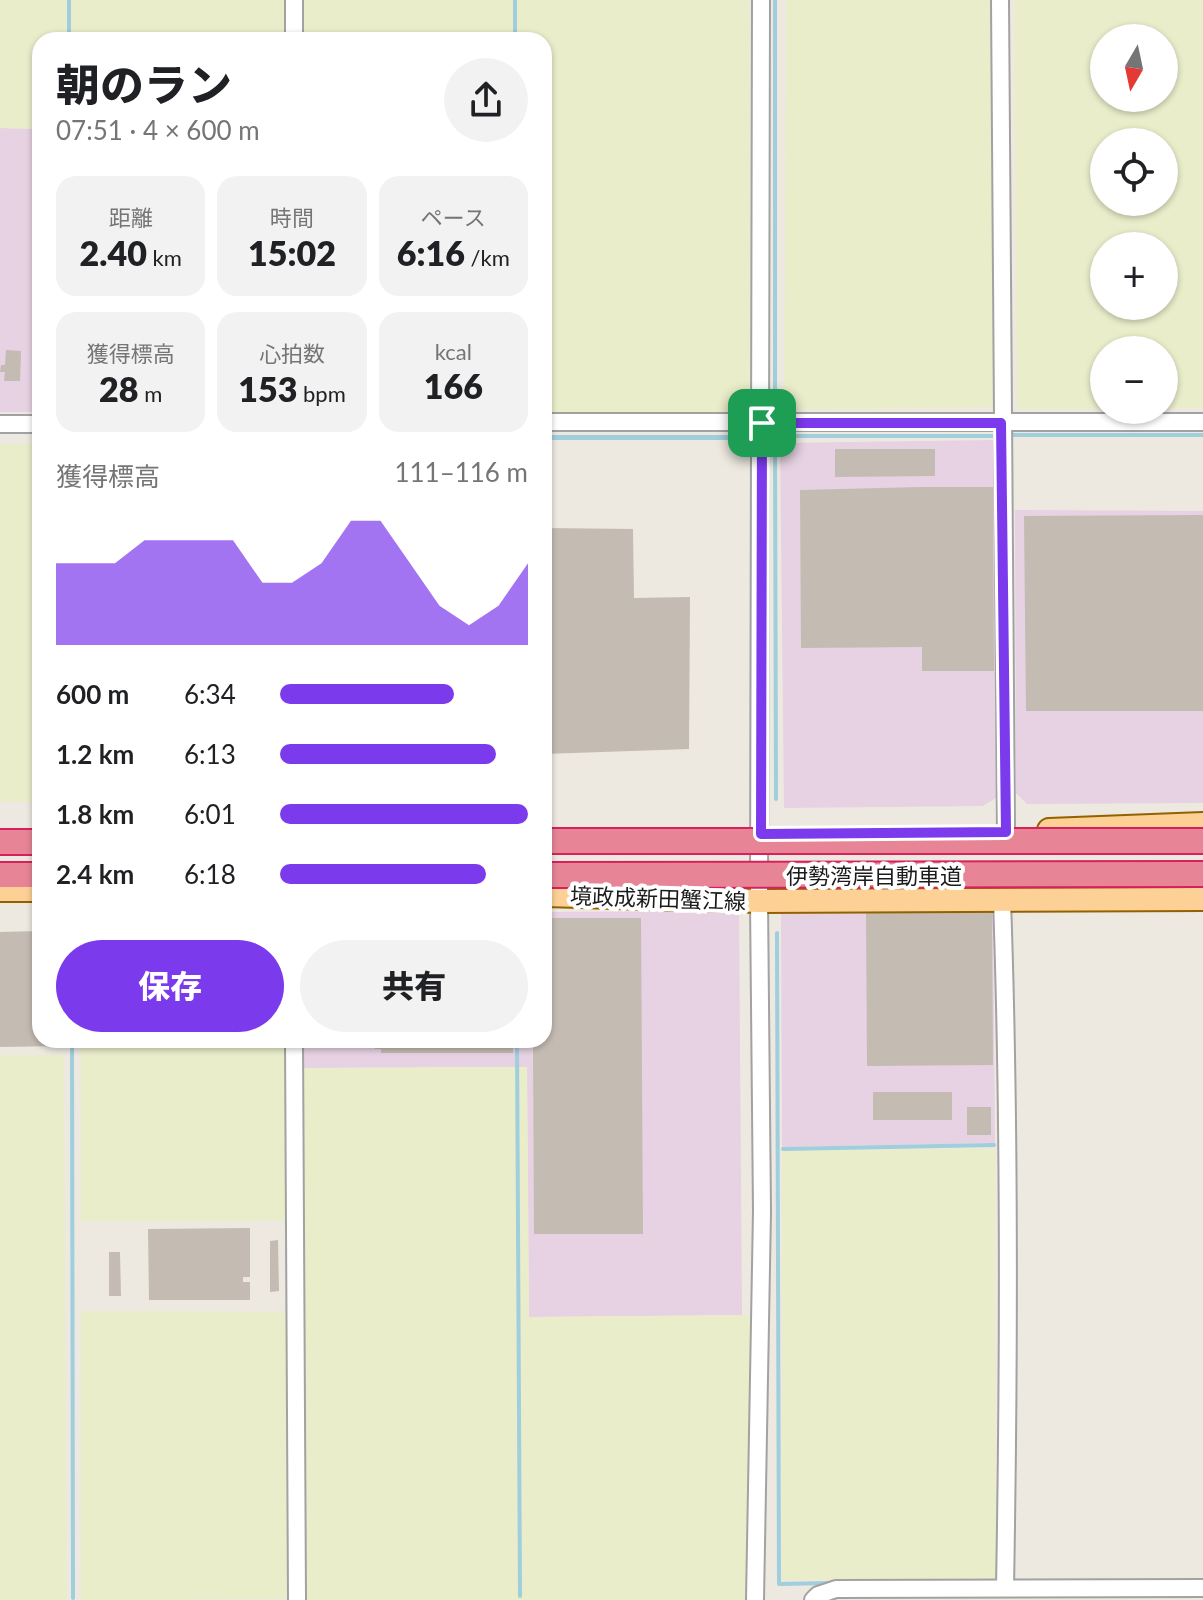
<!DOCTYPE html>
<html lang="ja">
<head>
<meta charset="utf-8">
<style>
	:root { --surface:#fff; --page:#f2f2f2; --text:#202124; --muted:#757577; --accent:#7c3aed }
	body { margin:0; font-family:Lato,"Noto Sans JP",sans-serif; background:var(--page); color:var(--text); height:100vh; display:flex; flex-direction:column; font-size:30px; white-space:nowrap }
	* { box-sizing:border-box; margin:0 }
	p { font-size:26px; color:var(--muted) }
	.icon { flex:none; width:44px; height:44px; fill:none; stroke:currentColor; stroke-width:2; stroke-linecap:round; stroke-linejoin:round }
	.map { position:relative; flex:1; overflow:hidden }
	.details { position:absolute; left:32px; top:32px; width:520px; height:1016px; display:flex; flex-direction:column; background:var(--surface); border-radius:24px; box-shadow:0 2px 6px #0004 }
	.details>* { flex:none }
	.needle { width:52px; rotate:189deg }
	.buttons { position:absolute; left:1090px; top:24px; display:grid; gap:16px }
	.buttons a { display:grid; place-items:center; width:88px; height:88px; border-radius:50%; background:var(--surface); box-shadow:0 2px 6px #0004; font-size:40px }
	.pin { position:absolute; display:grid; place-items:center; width:68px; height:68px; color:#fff; margin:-34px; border-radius:16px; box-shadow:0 4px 12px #0006 }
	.round { display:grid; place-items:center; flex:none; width:84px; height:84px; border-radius:42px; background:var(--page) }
	.summary { display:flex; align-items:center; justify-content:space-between; height:136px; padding:0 24px }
	h1 { font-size:44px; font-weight:800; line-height:60px }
	.stats { display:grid; grid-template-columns:repeat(3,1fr); gap:12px; height:136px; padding:8px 24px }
	.stats div { display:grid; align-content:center; border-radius:20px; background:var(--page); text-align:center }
	.stats b { font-size:34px; font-weight:800 }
	.stats small { font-size:22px; font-weight:400 }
	.stats p { font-size:22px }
	.chart { height:224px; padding:16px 24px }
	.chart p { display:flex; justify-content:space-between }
	.chart svg { width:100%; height:144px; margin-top:8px; fill:var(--accent); opacity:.7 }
	.cta { display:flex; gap:16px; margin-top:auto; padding:16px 24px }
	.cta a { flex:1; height:92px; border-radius:48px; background:var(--accent); color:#fff; font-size:32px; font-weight:800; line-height:92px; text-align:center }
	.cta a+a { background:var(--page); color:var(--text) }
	ul { padding:0 24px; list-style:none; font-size:26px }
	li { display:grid; grid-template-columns:128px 96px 1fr; align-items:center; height:60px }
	li i { height:20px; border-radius:10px; background:var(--accent) }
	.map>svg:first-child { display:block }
</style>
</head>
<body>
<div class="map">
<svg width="1203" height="1600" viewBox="0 0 1203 1600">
	<rect width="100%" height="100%" fill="#ede9e0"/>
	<g fill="#e6d2e2">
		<polygon points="0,128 40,129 40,412 0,412"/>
		<polygon points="996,440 996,798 983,806 784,808 780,443"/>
		<polygon points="1015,510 1203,511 1203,803 1027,804 1016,793"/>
		<polygon points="993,910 995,1143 782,1147 781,913"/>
		<polygon points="739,911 742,1315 529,1317 527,1067 304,1068 304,1040 544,1040 544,912"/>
	</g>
	<g fill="#eaedca" fill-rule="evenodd">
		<polygon points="0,0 286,0 287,40 40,40 40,129 0,128"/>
		<polygon points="304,0 749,0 750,414 544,413 544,40 304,40"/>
		<polygon points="786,0 993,0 993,407 784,410"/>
		<path d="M1014,0H1203V408H1164V350H1104V409H1017ZM1164,38V98H1104V38ZM1164,142V202H1104V142ZM1104,246H1164V306H1104Z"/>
		<rect x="0" y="444" width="40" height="358"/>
		<polygon points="81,1040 287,1040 288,1220 81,1221"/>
		<polygon points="0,1055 64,1055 67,1600 0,1600"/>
		<polygon points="527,1067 529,1317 757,1315 757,1600 304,1600 304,1068"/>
		<polygon points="995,1148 996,1579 782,1580 782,1151"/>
		<polygon points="81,1311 288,1312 290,1599 81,1600"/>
	</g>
	<polygon fill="#9fcedc" points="544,435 738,435 735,440 544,440"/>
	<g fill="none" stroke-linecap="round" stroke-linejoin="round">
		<g stroke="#9fcedc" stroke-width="4">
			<polyline points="69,0 69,40"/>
			<polyline points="515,0 515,40"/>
			<polyline points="775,0 775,411"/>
			<polyline points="1012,435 1203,435"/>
			<polyline points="776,799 775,436 992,436"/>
			<polyline points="777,933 779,1584 832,1583"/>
			<polyline points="72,1040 73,1598"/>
			<polyline points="517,1040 520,1596"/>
			<polyline points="783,1149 994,1145"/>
		</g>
	</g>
	<g fill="#c4bbb3">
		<polygon points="6,350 21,351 20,381 4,381 5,372 0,372 1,365 5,365"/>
		<polygon points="835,449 935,449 935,476 835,477"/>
		<polygon points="921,487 993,487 994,671 922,671 922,647 801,648 800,490"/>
		<polygon points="1203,515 1203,711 1026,711 1024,516"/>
		<polygon points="544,528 633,529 634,598 690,597 689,749 544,754"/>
		<polygon points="992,911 993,1065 867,1066 866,912"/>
		<polygon points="544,918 641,918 643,1234 534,1234 533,1040 544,1040"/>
		<polygon points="40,931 40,1040 62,1040 62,1046 0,1047 0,932"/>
		<polygon points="375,1040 513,1040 513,1053 381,1053 381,1049 375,1049"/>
		<rect x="873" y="1092" width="79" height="28"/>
		<rect x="967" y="1107" width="24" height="28"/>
		<polygon points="250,1228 250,1277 243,1277 243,1282 250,1282 250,1300 149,1300 148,1229"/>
		<polygon points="278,1240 279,1291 270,1292 270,1241"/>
		<polygon points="109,1252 120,1252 121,1296 109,1296"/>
	</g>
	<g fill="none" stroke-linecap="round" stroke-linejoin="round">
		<g stroke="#a2a2a2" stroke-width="20">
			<g id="minor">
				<polyline points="294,0 294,40"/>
				<polyline points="1000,0 1006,832"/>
				<polyline points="544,422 1203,422"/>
				<polyline points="0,424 40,424"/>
				<path d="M1002,900C1010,1129 1009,1359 1005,1588"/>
				<polyline points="294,1040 297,1600"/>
				<polyline points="755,1600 762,1211 759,901 761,0"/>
				<polyline points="813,1600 818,1595 836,1589 1203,1588"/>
			</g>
		</g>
		<g stroke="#926200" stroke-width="26">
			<g id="major">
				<polyline points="1049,830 1203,824"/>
				<polyline points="0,890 40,890"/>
				<polyline points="544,895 759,901 1203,899"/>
			</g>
		</g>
		<g stroke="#d7215e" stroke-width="28">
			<g id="highway">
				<polyline points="0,842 40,842"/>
				<polyline points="0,875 40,875"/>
			</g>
		</g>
		<use href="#minor" stroke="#fff" stroke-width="16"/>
		<use href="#major" stroke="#fdd195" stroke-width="22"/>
		<use href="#highway" stroke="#e78597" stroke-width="24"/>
		<g stroke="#d7215e" stroke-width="28" stroke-linecap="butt">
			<g id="highway-bridge">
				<polyline points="544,841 1203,841"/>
				<polyline points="544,875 1203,874"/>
			</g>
		</g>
		<use href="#highway-bridge" stroke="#e78597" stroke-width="24"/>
	</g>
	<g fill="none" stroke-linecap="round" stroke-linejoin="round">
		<g stroke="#fff" stroke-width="16">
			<polygon id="route" points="762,423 1001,423 1006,832 761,834"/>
		</g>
		<use href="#route" stroke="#7c3aed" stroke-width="10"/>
	</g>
	<g text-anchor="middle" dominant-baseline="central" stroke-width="8" stroke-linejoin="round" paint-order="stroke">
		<g font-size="22" fill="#1b1b1b" stroke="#fff">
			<text x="874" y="875">伊勢湾岸自動車道</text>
			<text transform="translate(658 898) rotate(2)">境政成新田蟹江線</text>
		</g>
	</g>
</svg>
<div class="buttons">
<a><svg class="needle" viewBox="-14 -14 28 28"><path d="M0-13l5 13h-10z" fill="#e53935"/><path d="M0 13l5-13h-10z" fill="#757577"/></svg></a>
<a><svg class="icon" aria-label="locate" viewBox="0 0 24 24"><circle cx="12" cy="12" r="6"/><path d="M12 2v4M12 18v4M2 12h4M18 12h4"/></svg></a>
<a>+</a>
<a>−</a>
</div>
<div class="pin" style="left:762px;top:423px;background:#1e9e55"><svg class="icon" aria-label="arrive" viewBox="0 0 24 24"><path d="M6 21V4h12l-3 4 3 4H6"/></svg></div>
<section class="details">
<div class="summary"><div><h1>朝のラン</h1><p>07:51 · 4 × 600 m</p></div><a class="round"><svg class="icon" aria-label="share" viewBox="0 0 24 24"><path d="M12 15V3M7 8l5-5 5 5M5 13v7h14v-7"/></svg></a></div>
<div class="stats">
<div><p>距離</p><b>2.40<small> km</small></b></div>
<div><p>時間</p><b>15:02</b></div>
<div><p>ペース</p><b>6:16<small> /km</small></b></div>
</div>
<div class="stats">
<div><p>獲得標高</p><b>28<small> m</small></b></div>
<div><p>心拍数</p><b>153<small> bpm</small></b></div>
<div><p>kcal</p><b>166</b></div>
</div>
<div class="chart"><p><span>獲得標高</span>111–116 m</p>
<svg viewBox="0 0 160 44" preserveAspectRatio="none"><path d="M0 44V19L10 19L20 19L30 12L40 12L50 12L60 12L70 25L80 25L90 19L100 6L110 6L120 19L130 32L140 38L150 32L160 19V44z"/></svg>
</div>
<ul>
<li><b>600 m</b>6:34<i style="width:70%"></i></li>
<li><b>1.2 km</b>6:13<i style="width:87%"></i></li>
<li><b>1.8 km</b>6:01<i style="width:100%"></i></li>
<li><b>2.4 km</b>6:18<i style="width:83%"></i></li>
</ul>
<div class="cta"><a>保存</a><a>共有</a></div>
</section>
</div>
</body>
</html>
